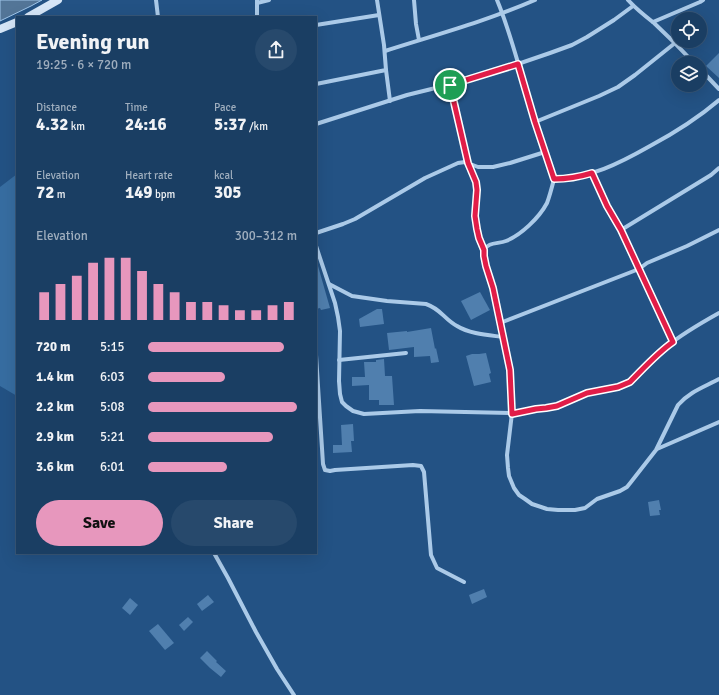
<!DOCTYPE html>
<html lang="en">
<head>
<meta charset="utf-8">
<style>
	:root { --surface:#1a3e63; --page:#27496c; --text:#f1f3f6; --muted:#9faebe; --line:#385778; --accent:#e797bd }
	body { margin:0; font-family:Signika,sans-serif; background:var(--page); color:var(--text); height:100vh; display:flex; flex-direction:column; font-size:15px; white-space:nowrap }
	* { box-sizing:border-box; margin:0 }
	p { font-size:13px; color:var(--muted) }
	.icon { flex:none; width:22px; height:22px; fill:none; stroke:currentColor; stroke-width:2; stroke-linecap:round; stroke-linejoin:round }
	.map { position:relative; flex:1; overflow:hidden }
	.sheet { position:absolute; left:16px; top:16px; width:301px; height:538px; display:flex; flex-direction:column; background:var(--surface); border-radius:0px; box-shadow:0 4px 16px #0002,0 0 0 1px var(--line) }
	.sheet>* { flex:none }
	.fabs { position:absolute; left:671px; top:12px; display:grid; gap:8px }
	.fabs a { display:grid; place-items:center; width:36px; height:36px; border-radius:50%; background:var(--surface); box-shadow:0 4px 16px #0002,0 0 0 1px var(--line); font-size:20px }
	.pin { position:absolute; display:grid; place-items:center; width:34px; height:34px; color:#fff; margin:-17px; border:2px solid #fff; border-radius:50%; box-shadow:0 1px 4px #0007 }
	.round { display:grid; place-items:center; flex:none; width:42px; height:42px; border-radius:21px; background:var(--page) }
	.overview { display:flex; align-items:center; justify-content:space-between; height:68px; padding:0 20px }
	h1 { font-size:22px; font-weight:800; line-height:30px }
	.stats { display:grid; grid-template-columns:repeat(3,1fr); gap:6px; height:68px; padding:4px 20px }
	.stats div { display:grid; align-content:center }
	.stats b { font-size:17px; font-weight:800 }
	.stats small { font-size:11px; font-weight:400 }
	.stats p { font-size:11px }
	.chart { height:112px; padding:8px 20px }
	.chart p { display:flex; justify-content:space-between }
	.chart svg { width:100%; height:72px; margin-top:4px; stroke:var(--accent); stroke-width:6 }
	.primary-button { display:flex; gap:8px; margin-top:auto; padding:8px 20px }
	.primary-button a { flex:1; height:46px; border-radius:24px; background:var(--accent); color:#111; font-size:16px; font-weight:800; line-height:46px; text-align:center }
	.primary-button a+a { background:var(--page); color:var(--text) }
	ul { padding:0 20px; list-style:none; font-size:13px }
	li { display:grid; grid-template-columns:64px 48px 1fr; align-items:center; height:30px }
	li i { height:10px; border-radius:5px; background:var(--accent) }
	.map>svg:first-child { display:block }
</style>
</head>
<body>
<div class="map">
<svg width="719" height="695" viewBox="0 0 719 695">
	<rect width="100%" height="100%" fill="#235284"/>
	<polygon fill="#376da1" points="17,174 17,396 0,386 0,187"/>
	<polygon fill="#537597" stroke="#9fc5e9" points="0,0 42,0 31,6 0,21"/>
	<g fill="#507fae">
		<polygon points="719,53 719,78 706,66"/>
		<polygon points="316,266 318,266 330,308 321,310 320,308 316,309"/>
		<polygon points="480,292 490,310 471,320 461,301"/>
		<polygon points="377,309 382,309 384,324 360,327 359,319"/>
		<polygon points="431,328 435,349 436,348 439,362 431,363 430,356 414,357 414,347 389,350 387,333 407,331 407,332"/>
		<polygon points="486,353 491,373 489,374 491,382 474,386 466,356 472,354 479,354"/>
		<polygon points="384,359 385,376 392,376 394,405 379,405 379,400 369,400 369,385 352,386 352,377 365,377 364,362 376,362 376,360"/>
		<polygon points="353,424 354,441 351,441 352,452 333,453 333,445 342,445 341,425"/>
		<polygon points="659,500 661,510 659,510 660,515 650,516 648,502"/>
		<polygon points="484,589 487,597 472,604 469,595"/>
		<polygon points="208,595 214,602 202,611 197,604"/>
		<polygon points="130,598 138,605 130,615 122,608"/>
		<polygon points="188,617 193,622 184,631 179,625"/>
		<polygon points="158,624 174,643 165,650 149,631"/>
		<polygon points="207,651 217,661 216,662 226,671 221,677 210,668 200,658"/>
	</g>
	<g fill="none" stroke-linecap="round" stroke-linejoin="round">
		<g stroke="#abcae8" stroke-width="4">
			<polyline points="156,0 158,17"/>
			<polyline points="257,0 257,17"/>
			<polyline points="414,0 416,24 419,40"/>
			<path d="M497,0C510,31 518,64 528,97C536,125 545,152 554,179C589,179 620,163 650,146C674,133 698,118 719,100"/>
			<path d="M628,0C636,9 645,16 654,23C668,36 681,49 694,63"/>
			<polyline points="257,3 269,0"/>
			<polyline points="653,22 700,2 703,0"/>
			<polyline points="316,25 379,15"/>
			<path d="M385,51C435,35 487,21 535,0"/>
			<polyline points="700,69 719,89"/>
			<polyline points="386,70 390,101"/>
			<polyline points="316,84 386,70 384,45 377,0"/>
			<polyline points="450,85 468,163 476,182 477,190 475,216 477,229 479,238 484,250"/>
			<polyline points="535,122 599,96 618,87 635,75 675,43"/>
			<polyline points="316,124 407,95 456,83 480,77 550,53 572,45 587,37 614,20 633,6"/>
			<polyline points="592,173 607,206 621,230 673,342"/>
			<path d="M554,179C552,187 550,195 547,203C539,218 521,235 506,241C498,244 488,242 484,250V256L493,288L510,370L512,413L507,455L508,468L509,476L514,488L519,495L525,499L532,504L547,509L558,510H575L585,508L597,499L620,491L627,487L631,482L656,450L678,405C689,392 704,387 719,379"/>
			<polyline points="621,230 711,175 719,168"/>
			<polyline points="316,233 343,224 355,219 425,178 458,163 465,162 478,167 493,167 510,163 545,152"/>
			<path d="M316,246L335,303L338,317L340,331L339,381L340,394L342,402L346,406L353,411L364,414L420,411L512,413L536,409L546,408L557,406L587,393L618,387L630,382C642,370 653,357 666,347C682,334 701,323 719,313"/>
			<path d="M329,284L352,296L387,301L426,304C441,309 444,319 457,326C470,334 488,335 503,337"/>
			<polyline points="500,323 639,269 647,263 687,246 719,230"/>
			<polyline points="316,355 323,464 325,470 330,471 335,470 413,465 421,466 424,472 431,555 437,568 464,582"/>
			<polyline points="339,360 406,353"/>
			<polyline points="657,449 719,422"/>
			<polyline points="214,553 228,578 256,632 277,669 294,695"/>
		</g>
		<g stroke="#d6e6f7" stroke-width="8">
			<polyline points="28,17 58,0"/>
			<polyline points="0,29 17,22"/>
		</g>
	</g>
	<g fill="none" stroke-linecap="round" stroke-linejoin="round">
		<g stroke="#fff" stroke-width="8">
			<path id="route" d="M518,64L535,122L554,179C568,179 579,177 592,173L607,206L621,230L673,342C657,353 644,368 630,382L618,387L587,393L557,406L546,408L536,409L512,414L510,370L493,288L486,266L484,256V250L479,238L477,229L475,216L477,190L476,182L468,163L450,85Z"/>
		</g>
		<use href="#route" stroke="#e11d48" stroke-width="5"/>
	</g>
</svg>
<div class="fabs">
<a><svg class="icon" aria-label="locate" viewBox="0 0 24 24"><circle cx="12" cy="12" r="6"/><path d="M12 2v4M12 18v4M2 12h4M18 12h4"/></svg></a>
<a><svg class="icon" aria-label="layers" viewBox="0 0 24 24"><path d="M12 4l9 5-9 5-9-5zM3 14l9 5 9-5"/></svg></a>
</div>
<div class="pin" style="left:450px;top:85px;background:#1e9e55"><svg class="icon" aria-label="arrive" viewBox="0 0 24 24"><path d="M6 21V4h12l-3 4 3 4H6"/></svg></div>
<section class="sheet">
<div class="overview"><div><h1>Evening run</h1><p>19:25 · 6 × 720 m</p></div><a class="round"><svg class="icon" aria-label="share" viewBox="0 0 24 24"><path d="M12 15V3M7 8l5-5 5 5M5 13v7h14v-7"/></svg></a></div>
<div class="stats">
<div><p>Distance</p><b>4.32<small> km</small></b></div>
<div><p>Time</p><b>24:16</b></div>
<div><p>Pace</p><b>5:37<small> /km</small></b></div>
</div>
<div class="stats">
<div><p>Elevation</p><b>72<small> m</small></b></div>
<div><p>Heart rate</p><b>149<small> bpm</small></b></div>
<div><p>kcal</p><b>305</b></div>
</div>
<div class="chart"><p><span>Elevation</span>300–312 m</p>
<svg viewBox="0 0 160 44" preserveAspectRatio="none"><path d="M5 44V27M15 44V22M25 44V17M35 44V9M45 44V6M55 44V6M65 44V14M75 44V22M85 44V27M95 44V33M105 44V33M115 44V35M125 44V38M135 44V38M145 44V35M155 44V33"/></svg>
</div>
<ul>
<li><b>720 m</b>5:15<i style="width:91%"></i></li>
<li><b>1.4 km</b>6:03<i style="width:52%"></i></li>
<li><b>2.2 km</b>5:08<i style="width:100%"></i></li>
<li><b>2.9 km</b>5:21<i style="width:84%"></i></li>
<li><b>3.6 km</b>6:01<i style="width:53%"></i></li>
</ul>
<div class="primary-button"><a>Save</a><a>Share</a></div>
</section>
</div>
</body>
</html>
